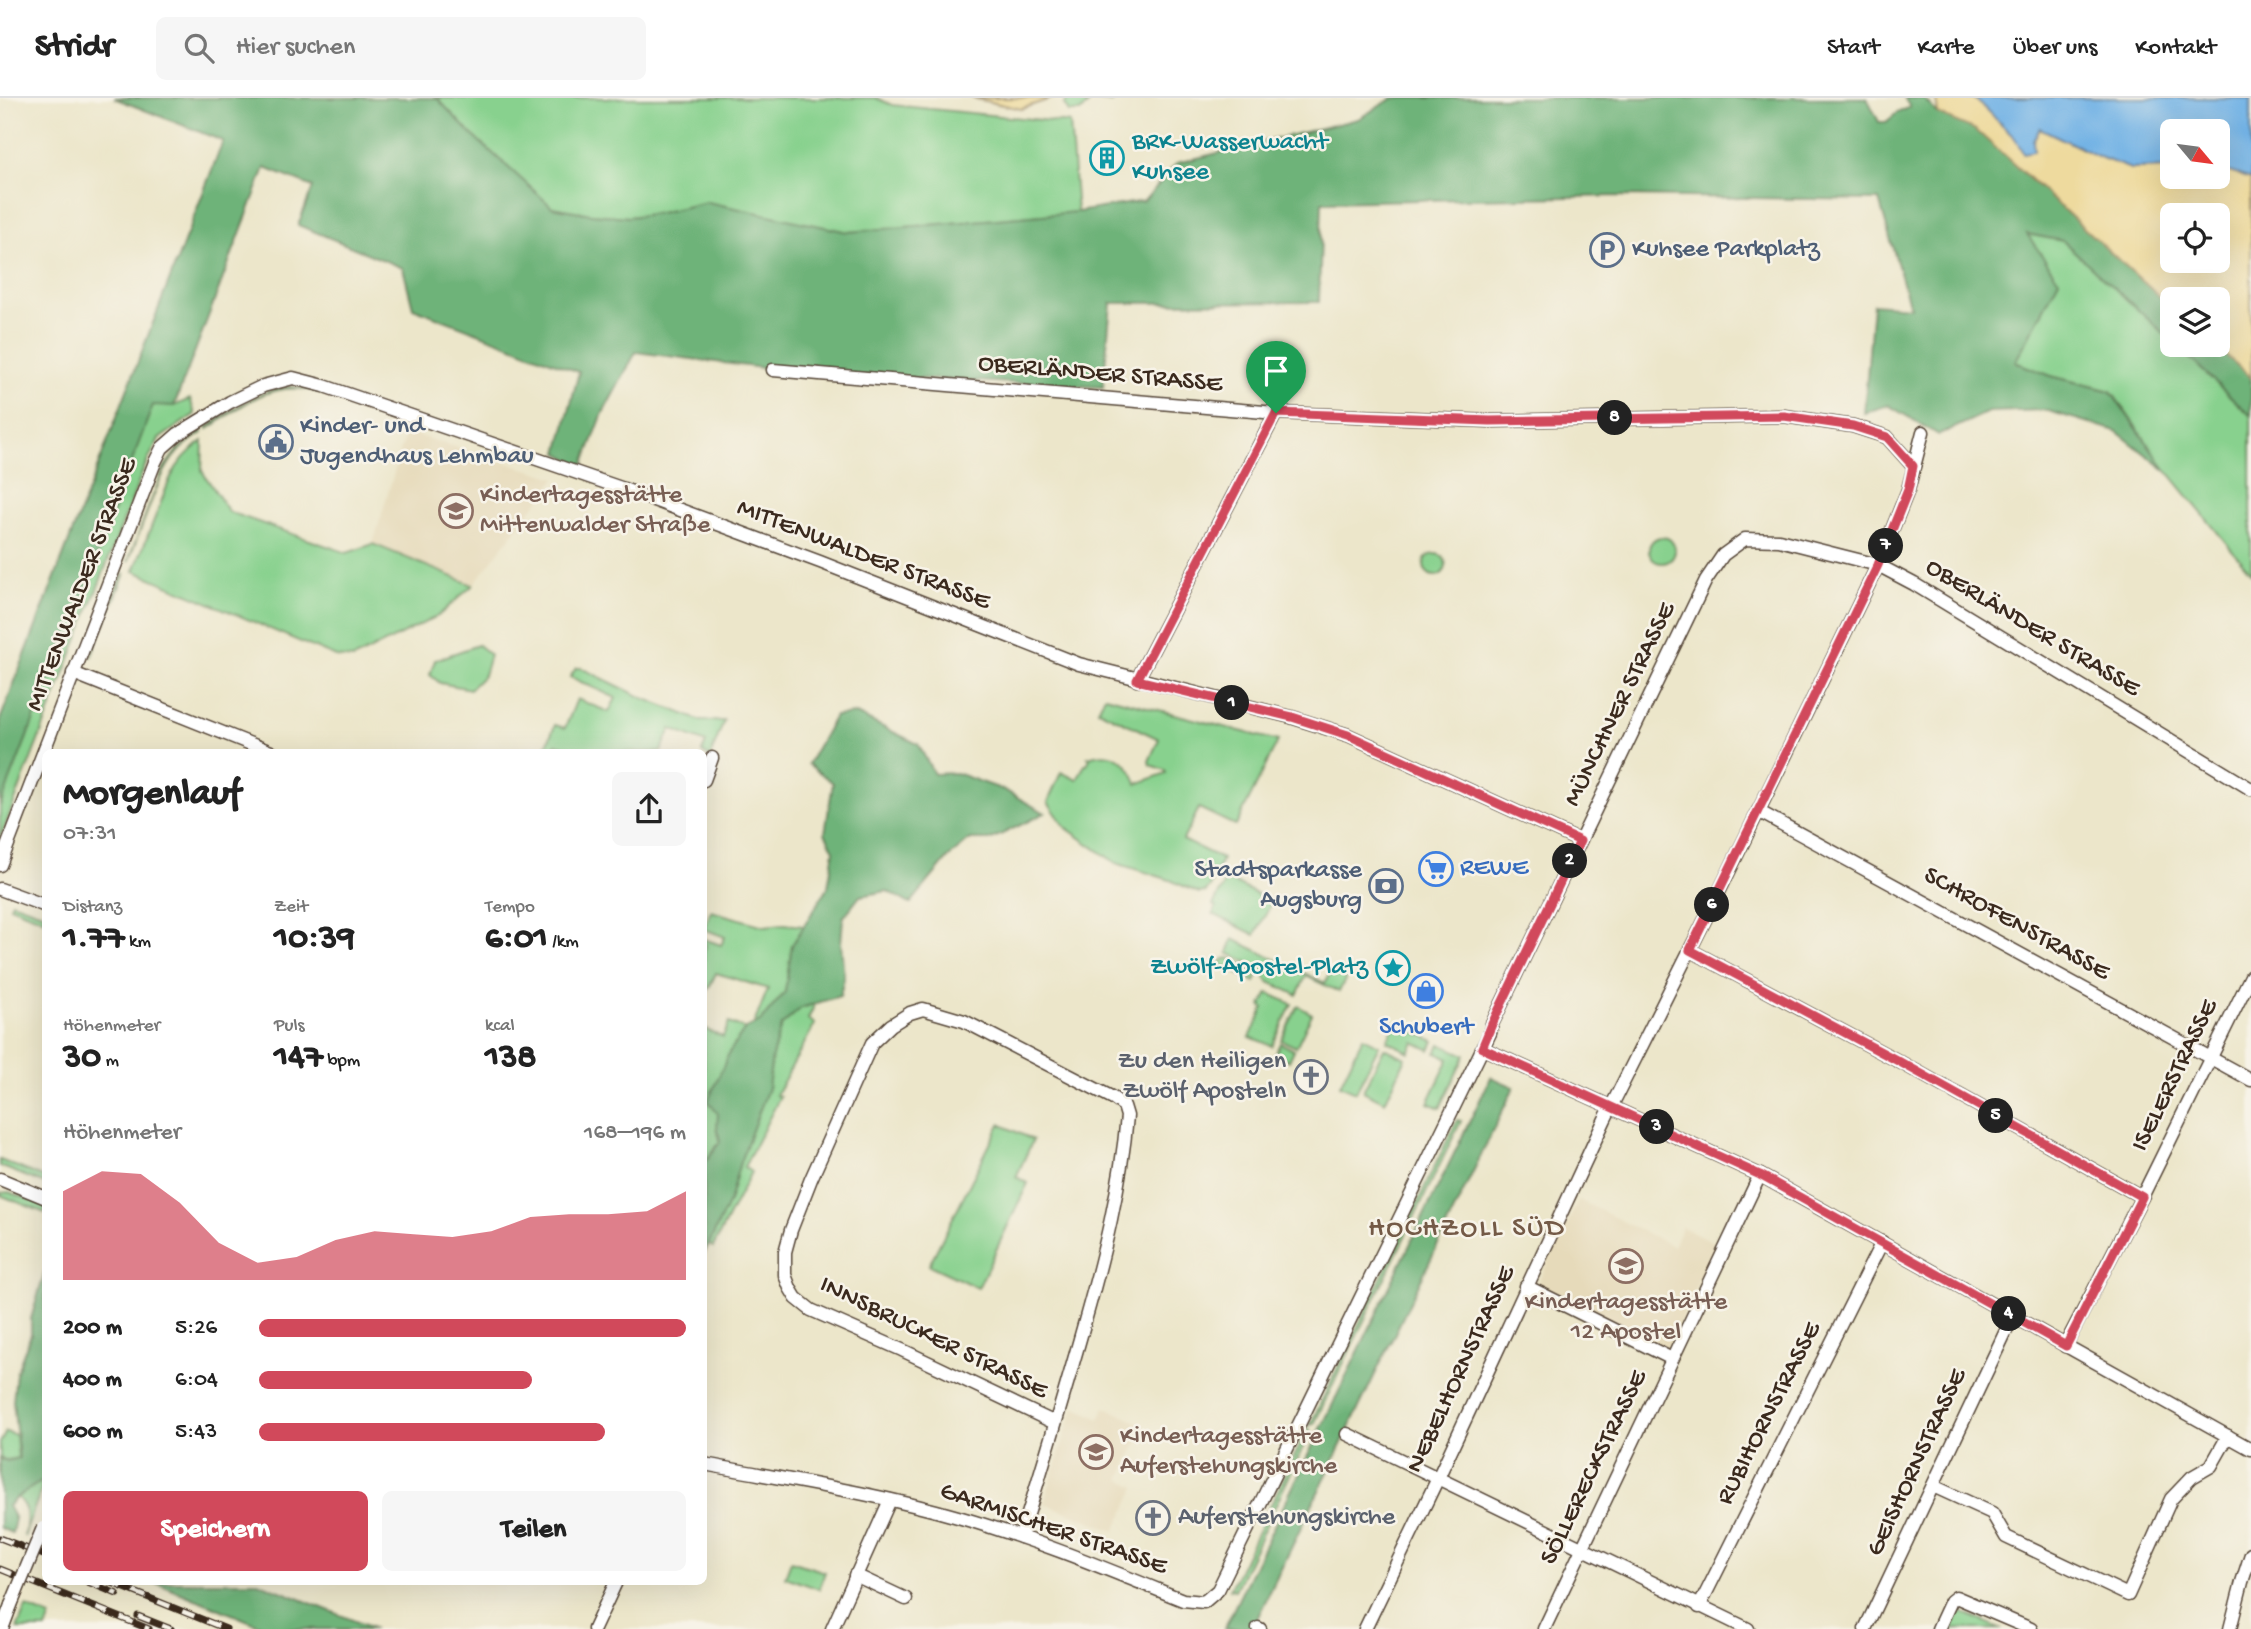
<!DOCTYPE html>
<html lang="de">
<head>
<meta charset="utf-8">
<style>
	:root { --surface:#fff; --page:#f6f6f6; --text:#222; --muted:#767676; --line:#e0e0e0; --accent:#d1495b }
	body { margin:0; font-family:"Gochi Hand",sans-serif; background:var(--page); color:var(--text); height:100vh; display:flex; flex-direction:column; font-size:26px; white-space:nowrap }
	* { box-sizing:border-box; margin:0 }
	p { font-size:23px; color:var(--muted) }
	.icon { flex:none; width:38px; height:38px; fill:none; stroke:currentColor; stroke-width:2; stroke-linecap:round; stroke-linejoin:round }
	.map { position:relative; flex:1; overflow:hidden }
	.drawer { position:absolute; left:42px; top:651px; width:665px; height:836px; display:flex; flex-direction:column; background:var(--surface); border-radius:10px; box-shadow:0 7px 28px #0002 }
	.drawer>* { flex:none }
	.needle { width:46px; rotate:119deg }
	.fabs { position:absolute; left:2160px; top:21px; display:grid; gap:14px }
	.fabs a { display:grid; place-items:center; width:70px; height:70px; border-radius:10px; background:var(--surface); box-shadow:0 7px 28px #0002; font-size:35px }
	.pin { position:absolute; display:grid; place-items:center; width:60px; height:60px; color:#fff; margin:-72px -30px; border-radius:50% 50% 50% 0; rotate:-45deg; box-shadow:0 0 7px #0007 }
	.pin .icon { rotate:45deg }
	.km { position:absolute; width:35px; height:35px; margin:-18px; border-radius:50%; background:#222; color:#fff; font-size:19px; line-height:35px; text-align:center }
	.round { display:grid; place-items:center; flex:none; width:74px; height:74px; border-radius:10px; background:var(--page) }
	.summary { display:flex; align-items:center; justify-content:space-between; height:119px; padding:0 21px }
	h1 { font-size:38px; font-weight:700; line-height:52px }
	.stats { display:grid; grid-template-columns:repeat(3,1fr); gap:10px; height:119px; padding:7px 21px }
	.stats div { display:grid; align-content:center }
	.stats b { font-size:35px; font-weight:700 }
	.stats small { font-size:19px; font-weight:400 }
	.stats p { font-size:19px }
	.chart { height:196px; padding:14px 21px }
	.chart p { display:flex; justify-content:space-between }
	.chart svg { width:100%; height:126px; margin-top:7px; fill:var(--accent); opacity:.7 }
	.primary-button { display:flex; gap:14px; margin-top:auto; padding:14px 21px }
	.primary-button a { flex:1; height:80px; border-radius:10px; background:var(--accent); color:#fff; font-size:28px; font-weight:700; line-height:80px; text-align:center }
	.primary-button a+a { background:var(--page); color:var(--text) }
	ul { padding:0 21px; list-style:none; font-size:23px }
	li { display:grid; grid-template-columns:112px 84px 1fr; align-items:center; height:52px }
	li i { height:18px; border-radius:9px; background:var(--accent) }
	header { display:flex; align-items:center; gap:42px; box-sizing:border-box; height:98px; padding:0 35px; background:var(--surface); border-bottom:2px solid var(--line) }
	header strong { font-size:33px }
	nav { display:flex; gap:38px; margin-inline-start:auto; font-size:24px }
	.search { width:490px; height:63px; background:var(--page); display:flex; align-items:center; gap:18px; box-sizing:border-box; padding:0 24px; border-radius:10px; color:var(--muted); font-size:26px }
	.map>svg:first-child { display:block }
</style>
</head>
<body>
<header>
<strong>Stridr</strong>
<div class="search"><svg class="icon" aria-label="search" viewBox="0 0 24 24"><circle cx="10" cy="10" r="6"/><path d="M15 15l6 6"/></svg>Hier suchen</div>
<nav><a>Start</a><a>Karte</a><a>Über uns</a><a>Kontakt</a></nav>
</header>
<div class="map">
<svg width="2251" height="1531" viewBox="0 0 2251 1531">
	<rect width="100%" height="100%" fill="#f7f3e8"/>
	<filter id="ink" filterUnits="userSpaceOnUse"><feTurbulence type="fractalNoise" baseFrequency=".0143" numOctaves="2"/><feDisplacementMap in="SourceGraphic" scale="14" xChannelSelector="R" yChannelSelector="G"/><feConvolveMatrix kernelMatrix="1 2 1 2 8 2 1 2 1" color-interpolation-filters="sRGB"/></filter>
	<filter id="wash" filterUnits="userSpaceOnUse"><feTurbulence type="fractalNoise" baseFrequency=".00686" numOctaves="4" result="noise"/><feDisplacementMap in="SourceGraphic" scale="28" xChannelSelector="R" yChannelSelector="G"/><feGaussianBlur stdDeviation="1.57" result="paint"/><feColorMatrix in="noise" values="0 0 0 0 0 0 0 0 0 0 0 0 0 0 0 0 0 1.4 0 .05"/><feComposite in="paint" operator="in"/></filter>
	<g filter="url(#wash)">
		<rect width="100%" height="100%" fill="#ece6ca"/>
		<g fill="#e6daba">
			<polygon points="406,334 556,380 473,487 373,446"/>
			<polygon points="1579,1102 1673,1148 1682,1129 1716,1145 1668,1251 1536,1188"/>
			<polygon points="1074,1308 1099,1321 1105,1309 1145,1328 1120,1381 1136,1389 1115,1433 1044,1405"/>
		</g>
		<g fill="#88d18e" stroke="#627e56" stroke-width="2">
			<polygon points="437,0 876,0 892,7 1070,25 1077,114 848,134 707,104 659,115 629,119 591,116 552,109 468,33"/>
			<polygon points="1069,0 1115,0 1112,5 1092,2 1080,14 1069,14 1064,6"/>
			<polygon points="2026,136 2063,143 2172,243 2172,247 2176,247 2251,318 2251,475 2167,373 2111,293 2051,278 2015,264 2059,182"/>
			<path d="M289,289L319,292L349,302C328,296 302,287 279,292C253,296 230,317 208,331L207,329C232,313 258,292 289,289Z"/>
			<polygon points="190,301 195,316 159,341 144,370 0,741 0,708 70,529 153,306 174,308"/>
			<path d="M202,333V335C191,342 181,350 173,360C155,384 140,435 128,464L164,370L178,351Z"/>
			<path d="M203,343L202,373L229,414L347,455L373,446L473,487L438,518L353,561L336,559L134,473L170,381C178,364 188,353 203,343Z"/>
			<circle cx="1662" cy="452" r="13"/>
			<circle cx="1435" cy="467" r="11"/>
			<polygon points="125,475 91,559 93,549 120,481"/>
			<polygon points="478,547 490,557 484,577 470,591 440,585 430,577 435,562"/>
			<polygon points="576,570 581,570 643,600 701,623 724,623 710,659 702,654 706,645 671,631 661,654 578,654 556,646 553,654 544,654 555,627 565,630 577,601 609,614 616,600 570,579"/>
			<path d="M1105,598L1278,643L1236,728L1199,710L1183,742L1222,761L1210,789L1206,794L1199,795L1170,782L1116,765L1065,729L1048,704L1061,674L1077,682L1085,666H1087L1090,661L1088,659C1111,651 1130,662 1137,686L1166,675L1165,672L1150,667L1149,663L1159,641L1098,612Z"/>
			<polygon points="1227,781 1272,804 1255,837 1213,816 1216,809 1213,807"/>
			<polygon points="12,804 45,816 45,822 10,808"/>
			<polygon points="711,813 764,828 784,826 805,828 792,847 785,894 760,925 753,928 768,891 716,875 709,890 704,896 704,855 706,847 704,846 704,841 721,847 725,839 704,831"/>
			<polygon points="1233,841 1325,885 1331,873 1346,880 1339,894 1306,878 1297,897 1269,884 1258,869 1228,855"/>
			<polygon points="1229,860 1251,870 1258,877 1255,884 1219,866 1224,861"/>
			<polygon points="1268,895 1292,906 1272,948 1250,939 1264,910 1261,908"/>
			<polygon points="815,906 808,921 815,926 776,997 780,999 744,1069 751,1074 713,1149 708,1146 729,1104 740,1064 768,990 772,958 781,928 801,910"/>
			<polygon points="1298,908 1312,916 1296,949 1281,942"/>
			<polygon points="1396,924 1434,943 1430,952 1414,944 1409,954 1387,943"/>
			<polygon points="729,925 745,931 729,955 717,1028 720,1044 704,1065 704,931 723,939"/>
			<polygon points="1363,939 1379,947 1356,994 1340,987"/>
			<polygon points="1280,945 1294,952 1289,963 1275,956"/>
			<polygon points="1440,946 1465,957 1440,1010 1428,1005 1449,961 1436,955"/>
			<polygon points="1384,950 1406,960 1385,1004 1363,993"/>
			<polygon points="1457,1022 1461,1023 1314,1326 1310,1327"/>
			<polygon points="1000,1026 1033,1042 1016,1079 1028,1085 978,1190 929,1167"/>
			<polygon points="0,1062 45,1080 45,1086 0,1068"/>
			<polygon points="9,1094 45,1108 45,1115 0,1097 0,1095"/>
			<polygon points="1308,1330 1311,1333 1235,1492 1230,1491"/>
			<polygon points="6,1334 16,1337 18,1360 6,1362 0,1360 0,1345"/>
			<path d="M45,1381L24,1439C28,1422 29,1411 17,1399Z"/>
			<polygon points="791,1463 825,1474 819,1491 785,1479"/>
			<polygon points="26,1509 51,1519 46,1531 17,1531"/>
			<polygon points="1959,1513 2002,1531 1951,1531"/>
		</g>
		<g fill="#6eb379" stroke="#546e4c" stroke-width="2">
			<polygon points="114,0 437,0 468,33 552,109 591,116 629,119 659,115 707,104 848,134 1077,114 1144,103 1177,65 1358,21 1393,0 1867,0 1879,24 1886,24 1897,15 1910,9 1904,0 1923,0 1938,16 1976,32 2172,210 2172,243 2063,143 2027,136 2059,182 2015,264 2051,278 2110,293 2167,373 2116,333 2045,312 1988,314 1939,337 1888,307 1864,315 1873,206 1910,209 1879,102 1622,98 1322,104 1319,204 1111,205 1103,289 802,275 636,254 603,315 583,368 558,355 579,274 413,210 403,170 298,127 313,89 265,70 174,308 153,307 70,529 0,708 0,622 223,43"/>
			<polygon points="2176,247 2214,247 2251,279 2251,318"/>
			<polygon points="856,616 918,646 934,676 956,675 1004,692 1045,715 990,742 969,742 948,760 910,806 887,793 860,798 843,820 841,845 844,880 840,898 801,910 781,928 772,958 768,990 740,1064 729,1104 704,1156 704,1065 720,1044 717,1028 718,1016 708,1003 729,955 745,931 760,924 785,894 792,847 828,789 834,752 825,735 833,685 808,666 835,618"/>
			<polygon points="1491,979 1514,989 1252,1531 1224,1531"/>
			<polygon points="45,1173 45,1381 17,1399 8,1408 15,1421 12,1435 0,1430 0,1361 7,1363 19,1360 13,1303 16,1276 31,1236 31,1221"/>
			<polygon points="154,1484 258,1484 375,1531 268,1531"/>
		</g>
		<g fill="#eeda9e" stroke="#94825e" stroke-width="2" fill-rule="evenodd">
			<polygon points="972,0 1053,0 1021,11"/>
			<path d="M1936,0H1974L2015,40L2033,43L2040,30L2102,60L2131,71L2172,70V79H2217V70L2251,81V279L2214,247H2217V201H2172V210L1976,32L1938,16ZM2172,117H2217V163H2172Z"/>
		</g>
		<polygon fill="#72b2e5" stroke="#566e82" stroke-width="2" points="1974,0 2251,0 2251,81 2217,70 2217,33 2172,33 2172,70 2131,71 2102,60 2040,30 2033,43 2034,53 2023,55 2015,40"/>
	</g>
	<g filter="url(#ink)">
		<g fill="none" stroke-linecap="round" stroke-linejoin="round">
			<g stroke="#564638" stroke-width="15">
				<g id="minor">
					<polyline points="773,272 1276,315 1490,323 1784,318 1853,328 1887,339 1913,368"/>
					<polyline points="73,575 271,654"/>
					<polyline points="1137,582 1276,315"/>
					<polyline points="704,682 712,660"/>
					<polyline points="1758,713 2251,982"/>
					<polyline points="0,767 155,364 162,350 178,336 230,304 263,288 293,280 324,288 624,391 820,464 1079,566 1291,619 1348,637 1580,743"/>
					<polyline points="0,791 46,808"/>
					<polyline points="1690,852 1900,964 2142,1099"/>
					<polyline points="1482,950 1760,1077 2251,1351"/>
					<polyline points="0,1081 46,1100"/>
					<polyline points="1526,1188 1672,1261"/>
					<polyline points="2065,1248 2142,1099 2251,878"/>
					<polyline points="1347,1336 1748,1531"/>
					<path d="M704,1366C788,1382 875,1395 958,1419C1035,1441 1109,1472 1183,1502L1204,1504L1218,1492L1490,935L1492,926L1706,482L1723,457L1745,441L1779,442L1878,467L1914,486L2251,691"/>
					<polyline points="1933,1388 1992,1415 2006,1439 2128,1497 2171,1401 2192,1379 2211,1368 2228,1338"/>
					<path d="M1021,1439C1043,1367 1065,1295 1085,1223C1104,1156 1121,1088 1127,1018L1124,1008L1113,1000L964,923L923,911L910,915L891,927L872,945L811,1081L791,1132L785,1154V1177L790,1190L796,1200L811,1212L902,1252L1055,1325"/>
					<polyline points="855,1477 906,1501"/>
					<polyline points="1699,1509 1882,1144"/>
					<polyline points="1258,1530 1260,1531"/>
					<polyline points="2,1531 11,1507"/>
					<polyline points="594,1531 616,1484"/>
					<polyline points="832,1531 890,1402"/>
					<polyline points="1365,1531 1438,1380 1605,1021 1721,790 1878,467 1908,392 1923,334"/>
					<polyline points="1544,1531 1760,1077"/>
					<polyline points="1865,1531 2013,1218"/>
					<polyline points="1938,1531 1951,1503 1956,1499 2031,1531"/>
					<polyline points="2230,1531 2242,1484 2251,1456"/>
				</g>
			</g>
			<use href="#minor" stroke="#fff" stroke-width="12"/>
			<g stroke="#3b2a1e" stroke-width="7">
				<g id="rail">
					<polyline points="0,1440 46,1458"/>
					<polyline points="0,1471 149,1531"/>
					<polyline points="88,1484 117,1496"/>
					<polyline points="110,1484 226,1531"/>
					<polyline points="138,1518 171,1531"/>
				</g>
			</g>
			<use href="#rail" stroke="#f7f3e8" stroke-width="4.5" stroke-dasharray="13" stroke-linecap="butt"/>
			<g stroke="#564638" stroke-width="15" stroke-linecap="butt">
				<polyline id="minor-bridge" points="11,1507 43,1430"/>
			</g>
			<use href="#minor-bridge" stroke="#fff" stroke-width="12"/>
		</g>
	</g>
	<g fill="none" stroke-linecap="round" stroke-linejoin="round" filter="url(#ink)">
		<g stroke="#fff" stroke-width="14">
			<polygon id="route" points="1276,315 1490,323 1784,318 1853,328 1887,339 1913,368 1908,392 1878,467 1690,852 1900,964 2142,1099 2066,1248 1760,1077 1482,950 1492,926 1580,743 1348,637 1292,619 1137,582"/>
		</g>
		<use href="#route" stroke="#d1495b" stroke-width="9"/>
	</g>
	<defs>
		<g id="building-ring" transform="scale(1.75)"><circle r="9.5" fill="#f7f3e8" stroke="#0f9aa8" stroke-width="1.5"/><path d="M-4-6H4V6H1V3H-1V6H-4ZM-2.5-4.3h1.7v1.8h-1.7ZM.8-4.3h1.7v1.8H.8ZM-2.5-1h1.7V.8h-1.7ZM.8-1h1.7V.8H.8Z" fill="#0f9aa8"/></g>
		<g id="parking-ring" transform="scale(1.75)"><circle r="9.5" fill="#f7f3e8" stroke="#5c6f8a" stroke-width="1.5"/><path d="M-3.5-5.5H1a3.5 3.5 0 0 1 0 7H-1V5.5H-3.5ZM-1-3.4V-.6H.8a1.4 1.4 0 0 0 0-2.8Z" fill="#5c6f8a"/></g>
		<g id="civic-ring" transform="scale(1.75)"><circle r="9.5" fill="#f7f3e8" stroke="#5c6f8a" stroke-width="1.5"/><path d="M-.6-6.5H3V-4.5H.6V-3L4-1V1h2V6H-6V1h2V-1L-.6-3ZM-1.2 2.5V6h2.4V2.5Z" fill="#5c6f8a"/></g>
		<g id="school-ring" transform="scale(1.75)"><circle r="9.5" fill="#f7f3e8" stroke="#8d6e63" stroke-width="1.5"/><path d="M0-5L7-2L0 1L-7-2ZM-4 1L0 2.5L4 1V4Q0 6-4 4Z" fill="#8d6e63"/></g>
		<g id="supermarket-ring" transform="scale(1.75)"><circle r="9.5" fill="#f7f3e8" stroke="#3f7fe0" stroke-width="1.5"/><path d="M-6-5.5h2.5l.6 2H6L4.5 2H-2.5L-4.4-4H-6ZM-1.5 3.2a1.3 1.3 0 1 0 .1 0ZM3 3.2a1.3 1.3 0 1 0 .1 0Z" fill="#3f7fe0"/></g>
		<g id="bank-ring" transform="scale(1.75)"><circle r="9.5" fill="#f7f3e8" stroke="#5c6f8a" stroke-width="1.5"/><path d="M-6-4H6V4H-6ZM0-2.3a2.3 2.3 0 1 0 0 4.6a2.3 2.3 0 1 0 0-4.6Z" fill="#5c6f8a"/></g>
		<g id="sight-ring" transform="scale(1.75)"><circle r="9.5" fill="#f7f3e8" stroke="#0f9aa8" stroke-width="1.5"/><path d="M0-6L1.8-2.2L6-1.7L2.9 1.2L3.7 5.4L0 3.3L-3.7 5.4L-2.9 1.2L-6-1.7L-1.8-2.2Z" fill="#0f9aa8"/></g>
		<g id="shop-ring" transform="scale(1.75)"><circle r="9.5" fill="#f7f3e8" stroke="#3f7fe0" stroke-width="1.5"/><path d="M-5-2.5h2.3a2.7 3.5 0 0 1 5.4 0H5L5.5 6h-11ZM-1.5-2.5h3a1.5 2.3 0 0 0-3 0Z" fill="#3f7fe0"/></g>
		<g id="church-ring" transform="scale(1.75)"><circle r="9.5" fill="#f7f3e8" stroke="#6b7280" stroke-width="1.5"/><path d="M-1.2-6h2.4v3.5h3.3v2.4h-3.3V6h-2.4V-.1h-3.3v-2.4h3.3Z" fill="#6b7280"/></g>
	</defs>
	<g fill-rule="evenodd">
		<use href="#building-ring" x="1107" y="60"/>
		<use href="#parking-ring" x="1607" y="152"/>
		<use href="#civic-ring" x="276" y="344"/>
		<use href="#school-ring" x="456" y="413"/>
		<use href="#supermarket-ring" x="1436" y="771"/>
		<use href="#bank-ring" x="1386" y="788"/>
		<use href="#sight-ring" x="1393" y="870"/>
		<use href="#shop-ring" x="1426" y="893"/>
		<use href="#church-ring" x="1311" y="979"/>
		<use href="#school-ring" x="1626" y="1168"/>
		<use href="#school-ring" x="1096" y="1354"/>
		<use href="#church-ring" x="1153" y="1420"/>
	</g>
	<g text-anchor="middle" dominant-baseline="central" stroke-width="5" stroke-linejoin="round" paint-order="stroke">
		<g font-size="26" fill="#0d838f" stroke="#f7f3e8" text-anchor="start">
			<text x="1132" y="45">BRK-Wasserwacht<tspan x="1132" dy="30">Kuhsee</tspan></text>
			<text x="1368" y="870" text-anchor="end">Zwölf-Apostel-Platz</text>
		</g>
		<g font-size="26" fill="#4e5e75" stroke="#f7f3e8" text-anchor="start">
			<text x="1632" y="152">Kuhsee Parkplatz</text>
			<text x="300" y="329">Kinder- und<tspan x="300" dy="30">Jugendhaus Lehmbau</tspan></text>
			<text x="1362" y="773" text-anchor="end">Stadtsparkasse<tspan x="1362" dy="30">Augsburg</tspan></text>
		</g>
		<g font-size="26" fill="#3b2a1e" stroke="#f7f3e8">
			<text transform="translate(1100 277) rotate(5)">OBERLÄNDER STRASSE</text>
			<text transform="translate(863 458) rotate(21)">MITTENWALDER STRASSE</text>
			<text transform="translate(83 487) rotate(-69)">MITTENWALDER STRASSE</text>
			<text transform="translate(2032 531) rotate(31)">OBERLÄNDER STRASSE</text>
			<text transform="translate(1621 607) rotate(-64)">MÜNCHNER STRASSE</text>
			<text transform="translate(2016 827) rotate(29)">SCHROFENSTRASSE</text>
			<text transform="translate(2176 978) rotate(-64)">ISELERSTRASSE</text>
			<text transform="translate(933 1241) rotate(26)">INNSBRUCKER STRASSE</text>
			<text transform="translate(1462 1272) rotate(-65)">NEBELHORNSTRASSE</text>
			<text transform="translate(1770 1316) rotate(-63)">RUBIHORNSTRASSE</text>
			<text transform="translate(1918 1365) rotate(-65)">GEISHORNSTRASSE</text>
			<text transform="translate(1595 1370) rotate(-64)">SÖLLERECKSTRASSE</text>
			<text transform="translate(1053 1432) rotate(19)">GARMISCHER STRASSE</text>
		</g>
		<g font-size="26" fill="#785e54" stroke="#f7f3e8" text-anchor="start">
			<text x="480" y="398">Kindertagesstätte<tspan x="480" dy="30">Mittenwalder Straße</tspan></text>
			<text x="1626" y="1205" text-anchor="middle">Kindertagesstätte<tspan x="1626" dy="30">12 Apostel</tspan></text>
			<text x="1120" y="1339">Kindertagesstätte<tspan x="1120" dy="30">Auferstehungskirche</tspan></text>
		</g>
		<g font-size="26" fill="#366cbe" stroke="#f7f3e8" text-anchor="start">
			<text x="1460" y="771">REWE</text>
			<text x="1426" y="930" text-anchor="middle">Schubert</text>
		</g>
		<g font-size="26" fill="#5b616d" stroke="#f7f3e8" text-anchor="end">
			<text x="1286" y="964">Zu den Heiligen<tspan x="1286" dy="30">Zwölf Aposteln</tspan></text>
			<text x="1178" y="1420" text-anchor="start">Auferstehungskirche</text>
		</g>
		<g font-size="28" letter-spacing="2" fill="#745a47" stroke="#f7f3e8">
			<text x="1467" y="1131">HOCHZOLL SÜD</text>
		</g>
	</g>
</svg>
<div class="fabs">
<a><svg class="needle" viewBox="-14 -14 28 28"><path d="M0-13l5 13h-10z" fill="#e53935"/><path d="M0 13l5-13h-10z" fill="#767676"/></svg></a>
<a><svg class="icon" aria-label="locate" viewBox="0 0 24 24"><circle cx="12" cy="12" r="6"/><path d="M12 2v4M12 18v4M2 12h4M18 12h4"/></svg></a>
<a><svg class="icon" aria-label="layers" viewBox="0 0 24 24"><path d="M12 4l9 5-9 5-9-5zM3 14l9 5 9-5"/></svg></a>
</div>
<div class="pin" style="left:1276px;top:315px;background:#1e9e55"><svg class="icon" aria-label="arrive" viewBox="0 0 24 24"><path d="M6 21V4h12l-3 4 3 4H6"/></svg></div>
<b class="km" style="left:1232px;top:605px">1</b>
<b class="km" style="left:1570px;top:763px">2</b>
<b class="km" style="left:1657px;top:1029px">3</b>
<b class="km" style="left:2009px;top:1216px">4</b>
<b class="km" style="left:1996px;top:1018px">5</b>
<b class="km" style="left:1712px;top:807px">6</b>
<b class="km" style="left:1886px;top:448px">7</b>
<b class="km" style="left:1615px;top:320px">8</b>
<section class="drawer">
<div class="summary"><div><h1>Morgenlauf</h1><p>07:31</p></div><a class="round"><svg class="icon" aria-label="share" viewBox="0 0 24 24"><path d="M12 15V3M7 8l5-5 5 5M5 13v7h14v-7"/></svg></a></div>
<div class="stats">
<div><p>Distanz</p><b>1.77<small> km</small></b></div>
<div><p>Zeit</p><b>10:39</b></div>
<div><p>Tempo</p><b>6:01<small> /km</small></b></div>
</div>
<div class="stats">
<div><p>Höhenmeter</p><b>30<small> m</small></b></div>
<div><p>Puls</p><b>147<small> bpm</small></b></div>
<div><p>kcal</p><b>138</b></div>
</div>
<div class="chart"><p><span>Höhenmeter</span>168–196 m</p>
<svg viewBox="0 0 160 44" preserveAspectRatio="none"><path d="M0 44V13L10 6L20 7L30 17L40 31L50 38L60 36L70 30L80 27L90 28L100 29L110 27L120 22L130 21L140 21L150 20L160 13V44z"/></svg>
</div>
<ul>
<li><b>200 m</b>5:26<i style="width:100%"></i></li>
<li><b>400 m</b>6:04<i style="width:64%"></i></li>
<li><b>600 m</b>5:43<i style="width:81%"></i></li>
</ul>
<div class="primary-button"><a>Speichern</a><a>Teilen</a></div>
</section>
</div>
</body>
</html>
